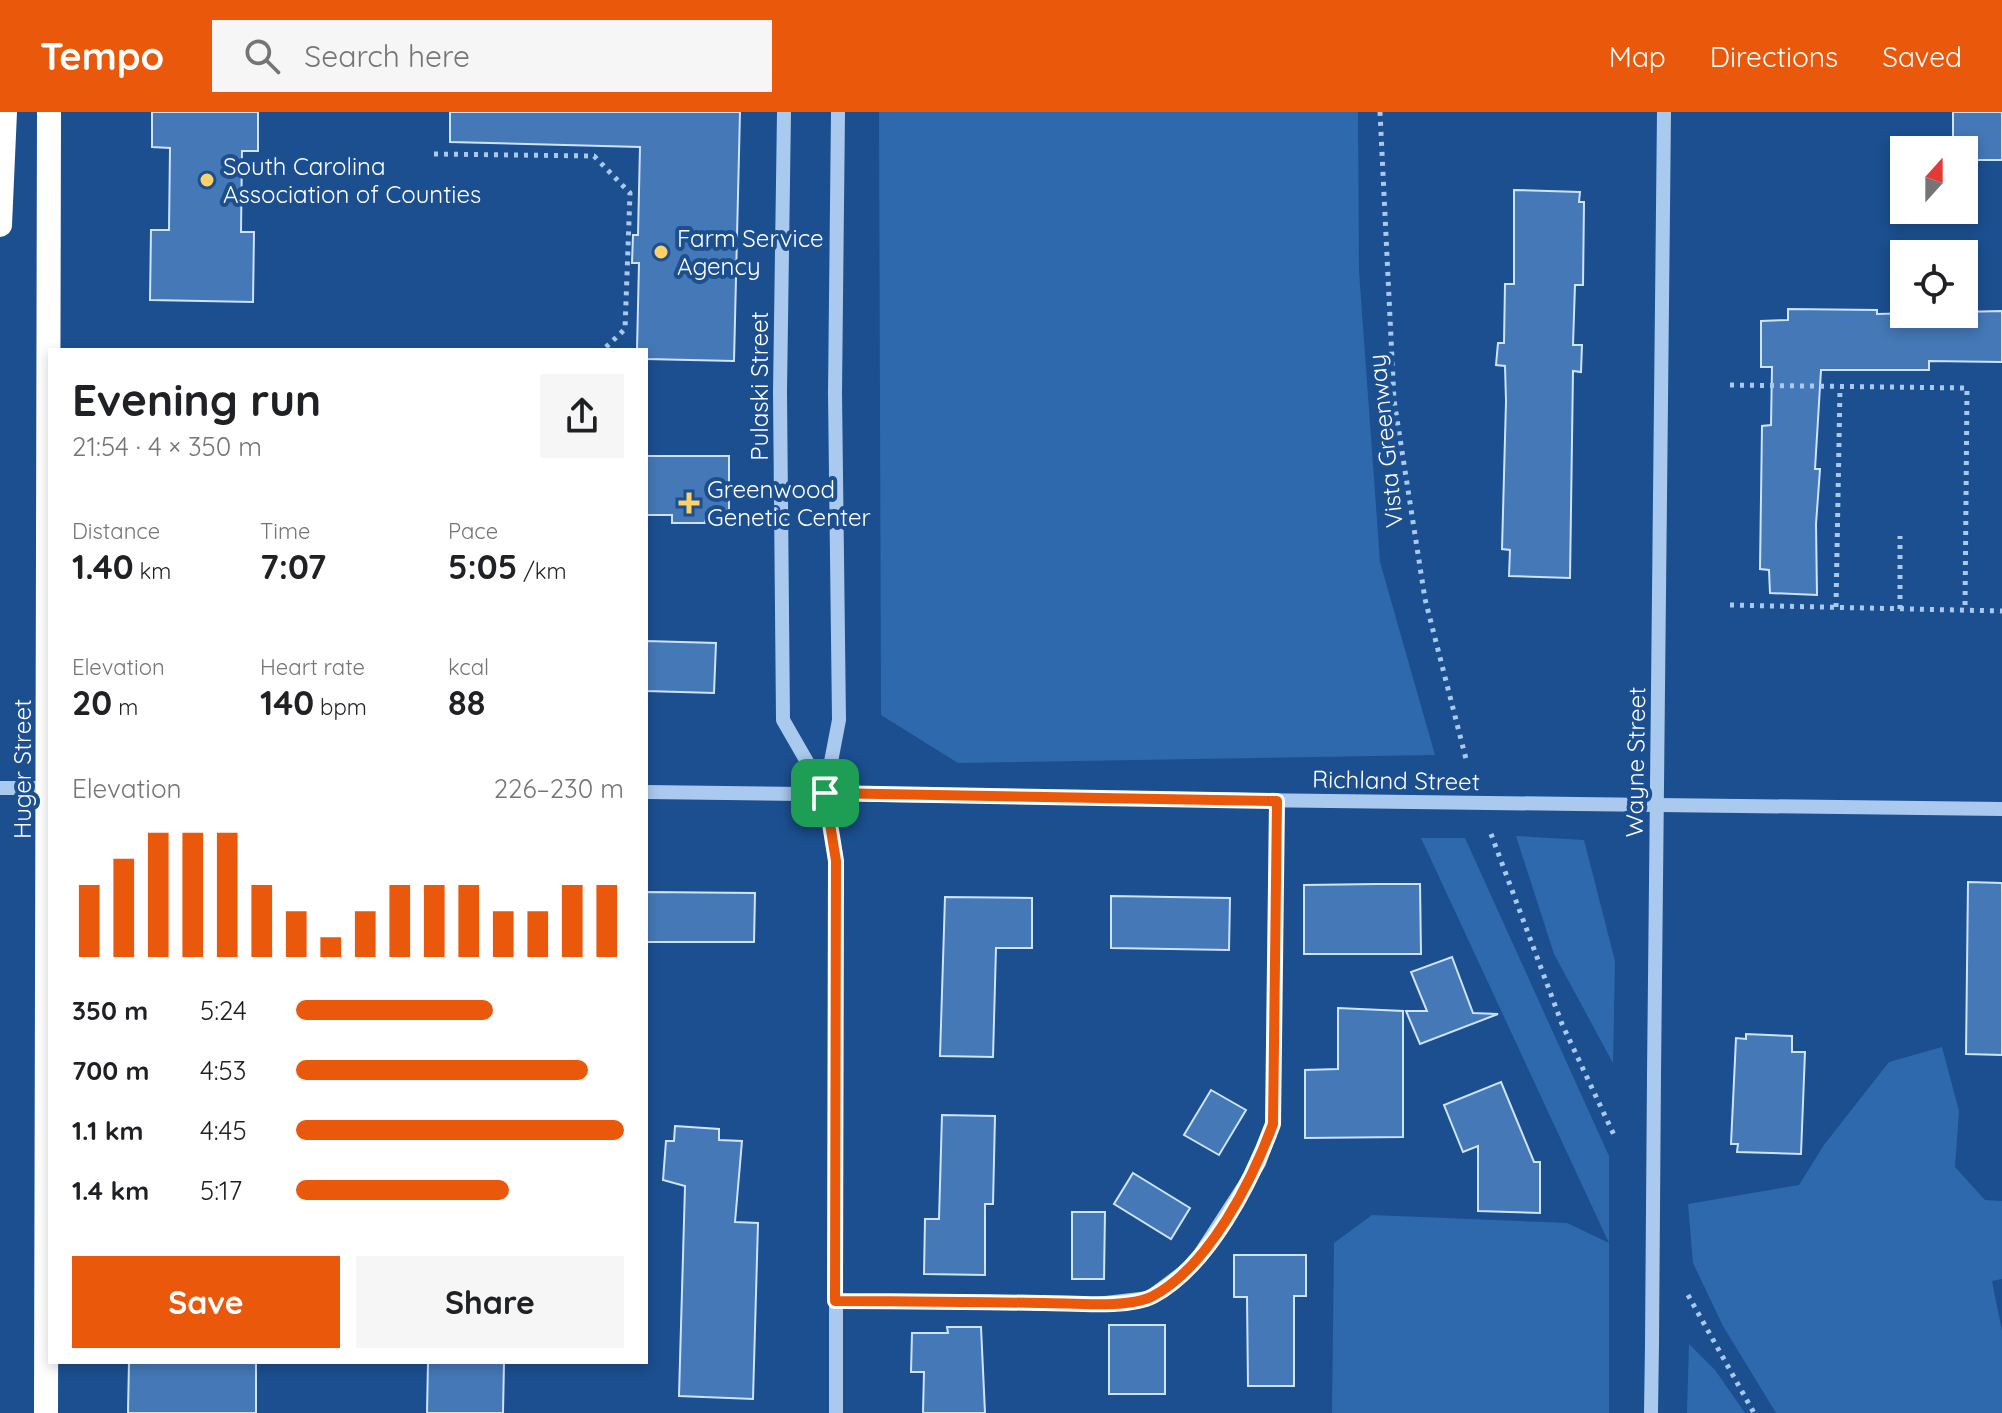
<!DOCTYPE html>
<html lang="en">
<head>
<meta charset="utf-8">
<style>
	:root { --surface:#fff; --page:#f6f6f6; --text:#202124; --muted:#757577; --accent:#ea580c }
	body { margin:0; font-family:Quicksand,sans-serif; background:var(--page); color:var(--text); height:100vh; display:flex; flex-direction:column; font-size:30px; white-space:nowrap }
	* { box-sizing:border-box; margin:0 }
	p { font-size:26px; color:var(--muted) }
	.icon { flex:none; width:44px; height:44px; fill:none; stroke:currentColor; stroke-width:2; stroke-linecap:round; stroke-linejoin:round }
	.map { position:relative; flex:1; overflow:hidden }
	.details { position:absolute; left:48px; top:236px; width:600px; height:1016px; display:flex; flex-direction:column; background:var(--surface); border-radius:0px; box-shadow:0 4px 12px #0003 }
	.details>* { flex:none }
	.needle { width:52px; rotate:21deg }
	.buttons { position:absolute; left:1890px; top:24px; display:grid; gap:16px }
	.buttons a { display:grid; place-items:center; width:88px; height:88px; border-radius:0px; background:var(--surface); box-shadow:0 4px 12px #0003; font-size:40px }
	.pin { position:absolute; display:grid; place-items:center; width:68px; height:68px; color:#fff; margin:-34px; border-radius:16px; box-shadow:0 4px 12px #0006 }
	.round { display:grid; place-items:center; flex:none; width:84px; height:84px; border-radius:0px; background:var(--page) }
	.overview { display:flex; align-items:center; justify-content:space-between; height:136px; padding:0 24px }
	h1 { font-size:44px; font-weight:700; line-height:60px }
	.figures { display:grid; grid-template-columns:repeat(3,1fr); gap:12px; height:136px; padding:8px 24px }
	.figures div { display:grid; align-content:center }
	.figures b { font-size:34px; font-weight:700 }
	.figures small { font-size:22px; font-weight:400 }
	.figures p { font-size:22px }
	.chart { height:224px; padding:16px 24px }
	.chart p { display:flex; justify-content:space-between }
	.chart svg { width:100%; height:144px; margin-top:8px; stroke:var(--accent); stroke-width:6 }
	.action { display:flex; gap:16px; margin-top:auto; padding:16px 24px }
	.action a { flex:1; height:92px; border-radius:0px; background:var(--accent); color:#fff; font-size:32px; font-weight:700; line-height:92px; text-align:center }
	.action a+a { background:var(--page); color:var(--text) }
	ul { padding:0 24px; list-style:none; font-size:26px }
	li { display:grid; grid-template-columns:128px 96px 1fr; align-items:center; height:60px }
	li i { height:20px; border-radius:10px; background:var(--accent) }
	header { display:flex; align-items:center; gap:48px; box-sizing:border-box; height:112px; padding:0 40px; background:var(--accent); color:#fff }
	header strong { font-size:38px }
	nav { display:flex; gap:44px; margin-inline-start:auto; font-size:28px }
	.search { width:560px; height:72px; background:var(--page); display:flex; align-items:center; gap:20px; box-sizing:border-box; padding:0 28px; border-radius:0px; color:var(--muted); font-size:30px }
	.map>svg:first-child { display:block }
</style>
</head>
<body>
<header>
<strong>Tempo</strong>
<div class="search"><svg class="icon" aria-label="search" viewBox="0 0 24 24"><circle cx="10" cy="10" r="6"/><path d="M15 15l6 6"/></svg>Search here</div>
<nav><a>Map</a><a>Directions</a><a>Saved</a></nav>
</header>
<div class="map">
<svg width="2002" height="1301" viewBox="0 0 2002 1301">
	<rect width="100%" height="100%" fill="#1b4f8f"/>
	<g fill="#2e69ad">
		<polygon points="879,0 1358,0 1359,159 1380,450 1435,643 958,651 881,603"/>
		<polygon points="1516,724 1584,728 1615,849 1613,951 1554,842"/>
		<polygon points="1421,726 1465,726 1609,1044 1609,1301 1332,1301 1334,1131 1372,1103 1567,1111 1609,1131"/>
		<polygon points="1942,935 1959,999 1955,1055 1985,1088 2002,1089 2002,1167 1992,1169 2002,1219 2002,1301 1776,1301 1723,1214 1693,1151 1688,1092 1799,1073 1824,1033 1889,950"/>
		<polygon points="1689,1232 1715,1258 1745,1301 1687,1301"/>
	</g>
	<g fill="#4478b7" stroke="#cfe3fa" stroke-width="2">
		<polygon points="152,0 258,0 258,39 242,39 241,120 254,120 253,190 150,188 151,118 169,118 170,36 152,35"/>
		<polygon points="450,0 740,0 734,249 646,247 646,238 637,238 639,151 632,151 633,123 638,123 640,35 450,30"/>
		<polygon points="1953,0 2002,0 2002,48 1964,48 1964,38 1953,38"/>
		<polygon points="1514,78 1580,80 1579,90 1584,90 1583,173 1575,173 1573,233 1582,233 1581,260 1573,259 1570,466 1509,464 1510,438 1502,437 1506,289 1505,254 1496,253 1498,231 1504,231 1505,172 1514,172"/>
		<polygon points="1788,197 1877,198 1877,202 2002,199 2002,250 1929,249 1929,258 1821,258 1815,357 1820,357 1816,412 1817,483 1770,481 1769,458 1760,457 1762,314 1771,313 1772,255 1761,255 1761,209 1788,208"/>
		<polygon points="646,344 729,344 729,405 705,404 705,411 672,411 672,403 646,403"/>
		<polygon points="646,529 716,531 714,581 646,579"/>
		<polygon points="1968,770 2002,771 2002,943 1966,942"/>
		<polygon points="1377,772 1420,772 1421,842 1304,842 1304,773"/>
		<polygon points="646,780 755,781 754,830 646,830"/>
		<polygon points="1111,784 1230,786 1229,838 1111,836"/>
		<polygon points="945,785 1032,786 1032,836 996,836 993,945 940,944"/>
		<polygon points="1452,845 1473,901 1498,902 1420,932 1406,899 1427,899 1411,860"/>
		<polygon points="1338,896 1403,899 1403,1025 1305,1026 1305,958 1338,957"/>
		<polygon points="1746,922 1792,924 1792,940 1805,940 1801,1042 1737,1040 1738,1032 1731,1032 1736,926 1746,927"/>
		<polygon points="1501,970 1534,1050 1540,1050 1540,1101 1478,1099 1478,1034 1463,1040 1444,993"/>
		<polygon points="1211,978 1246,998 1219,1043 1184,1023"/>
		<polygon points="942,1003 995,1004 993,1092 985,1092 985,1163 924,1162 925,1107 939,1107"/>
		<polygon points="675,1014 719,1017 719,1028 742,1029 735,1110 758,1111 753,1287 679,1284 685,1074 663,1068 666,1029 674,1029"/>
		<polygon points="1133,1061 1190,1096 1171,1127 1114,1092"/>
		<polygon points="1072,1100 1105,1100 1104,1167 1072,1167"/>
		<polygon points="1234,1143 1306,1143 1306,1184 1294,1184 1294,1274 1248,1274 1247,1185 1234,1185"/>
		<rect x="1109" y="1213" width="56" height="69"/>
		<polygon points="947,1215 981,1215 985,1301 923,1301 924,1260 911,1260 912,1221 948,1221"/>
		<polygon points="129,1250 256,1250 256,1301 128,1301"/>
		<polygon points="428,1250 504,1250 503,1301 427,1301"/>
	</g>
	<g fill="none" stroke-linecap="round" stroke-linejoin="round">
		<g stroke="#a9c9ee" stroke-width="5" stroke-dasharray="4 6" stroke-linecap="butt">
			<polyline points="1380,0 1394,288 1425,487 1466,647"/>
			<polyline points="434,42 594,44 630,81 625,217 603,238"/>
			<polyline points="1730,273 1967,276 1965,498"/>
			<polyline points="1730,493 2002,499"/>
			<polyline points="1836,495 1840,275"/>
			<polyline points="1900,497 1900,424"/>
			<polyline points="1491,722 1562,912 1614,1023"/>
			<polyline points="1688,1183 1754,1301"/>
		</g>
		<g stroke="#a9c9ee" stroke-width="14">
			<polyline points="784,0 780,280 783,608 825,681 836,749 836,1301"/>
			<polyline points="0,676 50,676"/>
			<polyline points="646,680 1412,690"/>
			<polyline points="825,681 839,608 835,281 838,0"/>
			<polyline points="1577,692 2002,697"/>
			<polyline points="1654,963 1664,0"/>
			<polyline points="835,1189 1097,1192 1149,1186 1193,1153 1259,1051 1273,1012 1277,689"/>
			<polyline points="1651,1301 1652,1232"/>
		</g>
		<g stroke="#fff" stroke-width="24">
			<polyline points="0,113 5,0"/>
			<polyline points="46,1301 49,0"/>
		</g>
		<g stroke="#a9c9ee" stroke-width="14">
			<polyline points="1412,690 1577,692"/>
			<polyline points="1652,1232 1654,963"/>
		</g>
	</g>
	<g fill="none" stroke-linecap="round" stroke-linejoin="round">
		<g stroke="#fff" stroke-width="16">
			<path id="route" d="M825,681L1277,689L1273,1012C1252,1069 1209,1154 1153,1184C1128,1197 1072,1191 1044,1191C974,1190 905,1189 835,1189L836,749Z"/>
		</g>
		<use href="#route" stroke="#ea580c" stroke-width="10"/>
	</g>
	<g fill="#ffd166" stroke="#1b4f8f" stroke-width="3">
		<circle cx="207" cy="68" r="8"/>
		<circle cx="661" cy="140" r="8"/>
		<path d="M685 379h8v8h8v8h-8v8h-8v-8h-8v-8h8z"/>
	</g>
	<g text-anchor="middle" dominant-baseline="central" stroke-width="8" stroke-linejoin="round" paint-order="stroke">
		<g font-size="24" fill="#fff" stroke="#1b4f8f" text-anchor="start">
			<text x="223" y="54">South Carolina<tspan x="223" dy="28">Association of Counties</tspan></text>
			<text x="677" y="126">Farm Service<tspan x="677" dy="28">Agency</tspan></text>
			<text x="707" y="377">Greenwood<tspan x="707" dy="28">Genetic Center</tspan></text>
		</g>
		<g font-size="24" fill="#fff" stroke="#1b4f8f">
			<text transform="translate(759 274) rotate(-90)">Pulaski Street</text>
			<text transform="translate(1385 329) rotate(-96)">Vista Greenway</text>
			<text transform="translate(1635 650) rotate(-89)">Wayne Street</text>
			<text transform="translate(22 657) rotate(-90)">Huger Street</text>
			<text transform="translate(1396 668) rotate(1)">Richland Street</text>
		</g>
	</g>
</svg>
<div class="buttons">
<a><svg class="needle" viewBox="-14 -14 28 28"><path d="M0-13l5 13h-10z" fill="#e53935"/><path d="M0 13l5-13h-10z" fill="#757577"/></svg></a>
<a><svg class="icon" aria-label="locate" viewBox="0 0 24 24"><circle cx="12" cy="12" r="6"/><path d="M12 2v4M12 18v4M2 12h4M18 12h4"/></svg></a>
</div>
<div class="pin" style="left:825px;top:681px;background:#1e9e55"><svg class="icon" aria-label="arrive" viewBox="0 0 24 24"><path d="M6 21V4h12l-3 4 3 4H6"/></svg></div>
<section class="details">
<div class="overview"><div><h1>Evening run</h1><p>21:54 · 4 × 350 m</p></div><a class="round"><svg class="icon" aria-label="share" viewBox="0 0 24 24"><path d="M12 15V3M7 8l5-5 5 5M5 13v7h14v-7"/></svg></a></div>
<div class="figures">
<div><p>Distance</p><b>1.40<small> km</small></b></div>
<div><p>Time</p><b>7:07</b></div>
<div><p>Pace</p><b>5:05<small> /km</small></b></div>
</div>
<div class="figures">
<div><p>Elevation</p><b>20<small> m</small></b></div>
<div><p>Heart rate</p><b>140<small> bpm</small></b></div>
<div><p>kcal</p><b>88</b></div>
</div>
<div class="chart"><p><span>Elevation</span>226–230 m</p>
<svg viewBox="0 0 160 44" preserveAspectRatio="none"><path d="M5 44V22M15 44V14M25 44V6M35 44V6M45 44V6M55 44V22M65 44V30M75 44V38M85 44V30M95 44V22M105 44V22M115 44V22M125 44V30M135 44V30M145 44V22M155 44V22"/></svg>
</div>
<ul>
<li><b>350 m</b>5:24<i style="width:60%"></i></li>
<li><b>700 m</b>4:53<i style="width:89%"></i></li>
<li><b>1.1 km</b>4:45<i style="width:100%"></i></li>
<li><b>1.4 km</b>5:17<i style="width:65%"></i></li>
</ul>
<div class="action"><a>Save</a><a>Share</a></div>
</section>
</div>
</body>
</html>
